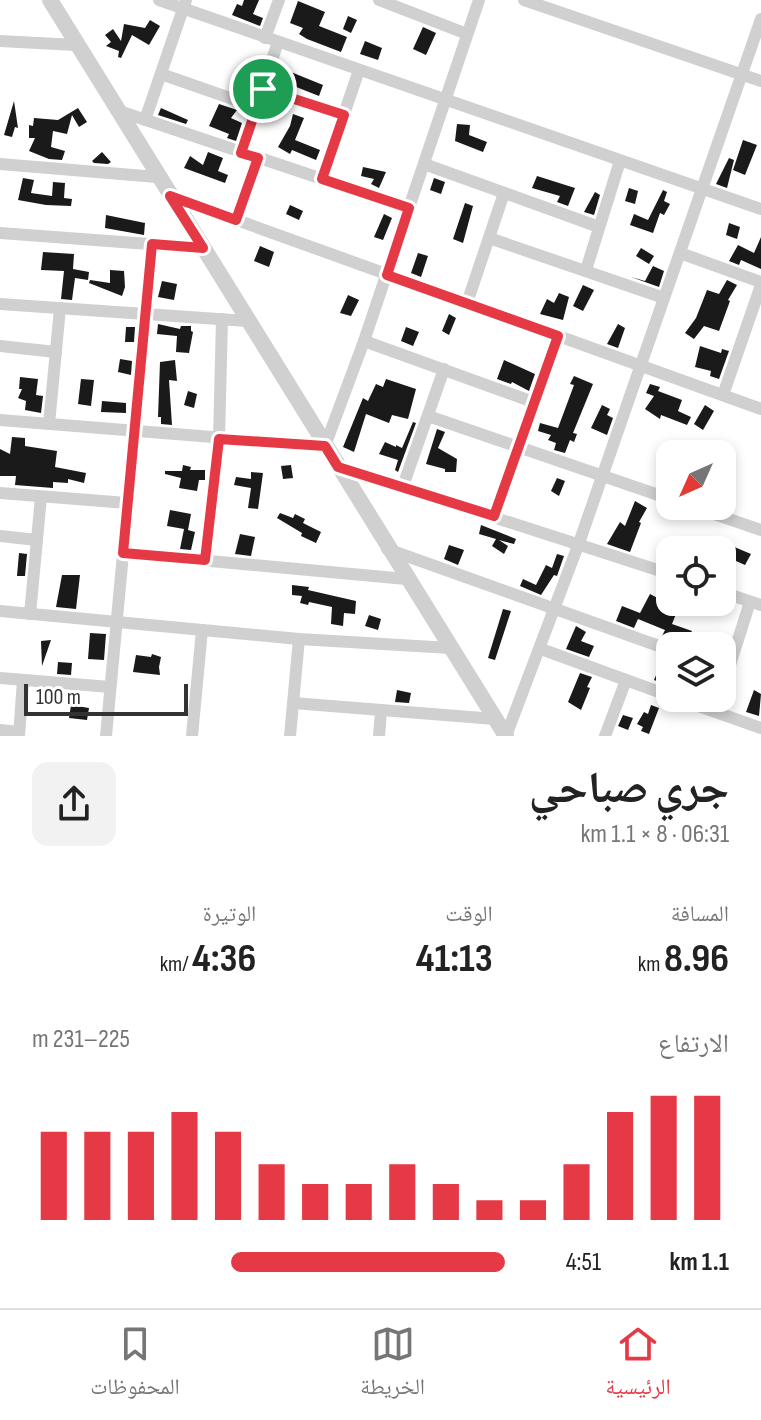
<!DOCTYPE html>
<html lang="ar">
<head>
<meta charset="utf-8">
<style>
	:root { --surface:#fff; --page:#f2f2f2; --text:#222; --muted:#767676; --line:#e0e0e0; --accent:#e63946 }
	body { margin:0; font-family:"Sofia Sans Condensed","Noto Naskh Arabic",sans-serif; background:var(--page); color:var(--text); direction:rtl; height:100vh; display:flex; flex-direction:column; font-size:30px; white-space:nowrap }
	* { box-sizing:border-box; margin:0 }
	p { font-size:26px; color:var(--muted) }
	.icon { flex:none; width:44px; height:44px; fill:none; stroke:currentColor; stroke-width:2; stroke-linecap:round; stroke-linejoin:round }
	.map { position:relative; height:736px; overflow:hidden; direction:ltr }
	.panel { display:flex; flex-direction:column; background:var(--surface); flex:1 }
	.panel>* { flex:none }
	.needle { width:52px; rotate:225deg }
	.buttons { position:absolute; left:656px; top:440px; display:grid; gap:16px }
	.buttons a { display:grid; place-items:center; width:80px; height:80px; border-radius:16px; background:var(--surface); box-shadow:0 4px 12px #0003; font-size:40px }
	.scale { position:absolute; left:24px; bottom:20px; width:164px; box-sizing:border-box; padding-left:8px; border:4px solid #333; border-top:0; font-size:22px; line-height:28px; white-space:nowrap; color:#333; -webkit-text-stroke:6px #fff; paint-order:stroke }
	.pin { position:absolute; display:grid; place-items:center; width:68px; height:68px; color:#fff; margin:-34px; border:4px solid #fff; border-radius:50%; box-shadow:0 2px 8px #0007 }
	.round { display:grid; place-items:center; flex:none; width:84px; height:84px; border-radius:16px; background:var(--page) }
	.headline { display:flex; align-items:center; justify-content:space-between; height:136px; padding:0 32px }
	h1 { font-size:44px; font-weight:700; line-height:60px }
	.metrics { display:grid; grid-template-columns:repeat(3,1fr); gap:12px; height:136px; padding:8px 32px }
	.metrics div { display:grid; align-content:center }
	.metrics b { font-size:40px; font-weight:700 }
	.metrics small { font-size:22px; font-weight:400 }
	.metrics p { font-size:22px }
	.chart { height:224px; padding:16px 32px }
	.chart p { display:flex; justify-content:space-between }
	.chart svg { width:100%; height:144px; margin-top:8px; stroke:var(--accent); stroke-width:6 }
	ul { padding:0 32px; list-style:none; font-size:26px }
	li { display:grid; grid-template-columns:128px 96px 1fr; align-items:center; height:60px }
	li i { height:20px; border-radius:10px; background:var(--accent) }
	.menu { display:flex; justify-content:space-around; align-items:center; height:112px; border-top:2px solid var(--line); background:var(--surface); font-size:22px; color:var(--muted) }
	.menu a { display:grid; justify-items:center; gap:4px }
	.menu .current { color:var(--accent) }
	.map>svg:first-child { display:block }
</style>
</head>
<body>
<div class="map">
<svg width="761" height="736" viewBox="0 0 761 736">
	<rect width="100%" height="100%" fill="#fff"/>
	<g fill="#1a1a1a">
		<polygon points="244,0 259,0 253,14 263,18 260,26 232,15 237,4 242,6"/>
		<polygon points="298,1 325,12 319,26 347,37 341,52 307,39 299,34 303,28 290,23"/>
		<polygon points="348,16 357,20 351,33 343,29"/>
		<polygon points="150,20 160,26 149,45 132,35 121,58 118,57 119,51 106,46 111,42 105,35 113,29 121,41 124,24 145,28"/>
		<polygon points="423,27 436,33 426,55 413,49"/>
		<polygon points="365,41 382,48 378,60 360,54"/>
		<polygon points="286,70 323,85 319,96 281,81"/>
		<polygon points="14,101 18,128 15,127 12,137 4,135"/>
		<polygon points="219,104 237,110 231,118 242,123 236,141 227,138 229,134 209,126"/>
		<polygon points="78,108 87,122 79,127 72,115 67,134 53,131 51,147 65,151 62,160 49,159 29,151 35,138 29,138 29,125 33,126 34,118 58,120"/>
		<polygon points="161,108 188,120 186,124 158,115"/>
		<polygon points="293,114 304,118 295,140 320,150 316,160 292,150 290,154 278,147 290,126"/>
		<polygon points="457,124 470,125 469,135 487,142 483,152 455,141"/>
		<polygon points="743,140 757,145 745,175 733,170"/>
		<polygon points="102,152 111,162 108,164 94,163 92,161"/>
		<polygon points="208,152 223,158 218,171 228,175 225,183 184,168 190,156 203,165"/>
		<polygon points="729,158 734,160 727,188 716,184"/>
		<polygon points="363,167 386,172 379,188 371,184 374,179 361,176"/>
		<polygon points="537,176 575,188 568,206 557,202 560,196 532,188"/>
		<polygon points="23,178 34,180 31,193 52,196 53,182 65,183 64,198 72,199 71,206 46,205 18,200"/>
		<polygon points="434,178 445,182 441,194 430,190"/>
		<polygon points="629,188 638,191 635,204 625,201"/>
		<polygon points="663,190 667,192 664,201 670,204 664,215 660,213 653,233 630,225 634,214 648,220"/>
		<polygon points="595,192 600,195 594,215 584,212"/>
		<polygon points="465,203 473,206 463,243 453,239"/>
		<polygon points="290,205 303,211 299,220 286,214"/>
		<polygon points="384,214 392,218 383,240 374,237"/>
		<polygon points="106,215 145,223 144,235 105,228"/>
		<polygon points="729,223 740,227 737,239 726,235"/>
		<polygon points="761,237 761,269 741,260 739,265 729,261 738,245 754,253"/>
		<polygon points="260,246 274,252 269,267 254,261"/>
		<polygon points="641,248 654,256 649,264 636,256"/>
		<polygon points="43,252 74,254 73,269 89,272 88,280 75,278 72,300 61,299 64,271 41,270"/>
		<polygon points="418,253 428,256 421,277 411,273"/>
		<polygon points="653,266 664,271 659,287 631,277 645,281"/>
		<polygon points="110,270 124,271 125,287 122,296 89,283 90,280 110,283"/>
		<polygon points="727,280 737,285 728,300 730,301 719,331 704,326 694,339 685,333 696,318 707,290 719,294"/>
		<polygon points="162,281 177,284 174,300 158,297"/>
		<polygon points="583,285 594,290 583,311 573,306"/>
		<polygon points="559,293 569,297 563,320 540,314 547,299 554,303"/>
		<polygon points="348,295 359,300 351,316 340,313"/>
		<polygon points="449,314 456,318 449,335 442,331"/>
		<polygon points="158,324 180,329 181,326 191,326 191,331 193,332 189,353 176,352 177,336 157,334"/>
		<polygon points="618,324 625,328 618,348 607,344"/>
		<polygon points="126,327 135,327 134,342 125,342"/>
		<polygon points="406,327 419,332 413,346 401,341"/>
		<polygon points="700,346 721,353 722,349 729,351 719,379 710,376 711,371 695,367"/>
		<polygon points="120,359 132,361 131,375 118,372"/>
		<polygon points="175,360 177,381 169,380 172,425 161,424 161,417 158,417 160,362"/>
		<polygon points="504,360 535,374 529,391 512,382 511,384 497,379"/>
		<polygon points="574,376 593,384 573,433 577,434 574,442 570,440 565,453 554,450 556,443 548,440 551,435 538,431 540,423 558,428 574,385 570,384"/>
		<polygon points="20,377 38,379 36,395 43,396 41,413 25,410 26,401 18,398 22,389 19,389"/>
		<polygon points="81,379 94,380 91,406 78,404"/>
		<polygon points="386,379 416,389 408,419 392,415 389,423 366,414 354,452 343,447 363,398 368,401 376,384 383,387"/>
		<polygon points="650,384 660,387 658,391 682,400 678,411 691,417 687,425 661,415 660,419 645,409 654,396 646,393"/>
		<polygon points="188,391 197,394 194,408 184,405"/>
		<polygon points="102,401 126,403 126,413 101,412"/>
		<polygon points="602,405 610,409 607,415 613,418 607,435 591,428"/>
		<polygon points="705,405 714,411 703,430 694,424"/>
		<polygon points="413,422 416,423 398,472 395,470 398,460 379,454 385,442 396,447 396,445 402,448"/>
		<polygon points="437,429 445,432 438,448 457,459 456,472 445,472 445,469 426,464"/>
		<polygon points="12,437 25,438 25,446 57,451 55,467 86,473 84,483 68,479 68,483 53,482 53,488 15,485 16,476 0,476 0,449 10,454"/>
		<polygon points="183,465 191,467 190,470 205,470 205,480 199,480 197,491 179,488 181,478 165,474 165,471 182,471"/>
		<polygon points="291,465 293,478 283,479 281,466"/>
		<polygon points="251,472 263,473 258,509 248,508 251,488 234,485 236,477 251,479"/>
		<polygon points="557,478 565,481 559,496 551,491"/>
		<polygon points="635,501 647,508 639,522 641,523 630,552 607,544 620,522 625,526"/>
		<polygon points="170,510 191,514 188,530 195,532 191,550 180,549 184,529 167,526"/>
		<polygon points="280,513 293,518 295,514 305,519 303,523 321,532 316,543 301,536 302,533 277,518"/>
		<polygon points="481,525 516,539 514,544 499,540 508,546 504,554 492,546 496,539 479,534"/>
		<polygon points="240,534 255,537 251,556 235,554"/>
		<polygon points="449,545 464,550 458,565 444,559"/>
		<polygon points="732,546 751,554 745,565 727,557"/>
		<polygon points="19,553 27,554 25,576 17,576"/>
		<polygon points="557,554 564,556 557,576 554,575 541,595 520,586 523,579 536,585 546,565 552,568"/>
		<polygon points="62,575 80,575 76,609 56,607"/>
		<polygon points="292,585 309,587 308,590 356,601 355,614 344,613 343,626 331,624 332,607 309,602 308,605 300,603 302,596 292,595"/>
		<polygon points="650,594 678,609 672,624 692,631 691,633 720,646 692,646 662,636 665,630 638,619 634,628 616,621 622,606 640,613"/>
		<polygon points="503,609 511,611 495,660 488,658"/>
		<polygon points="369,615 381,619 378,630 365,626"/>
		<polygon points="576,626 586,632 581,641 594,646 589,657 566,649"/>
		<polygon points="90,633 106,634 104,660 88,659"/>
		<polygon points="51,640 42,666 41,641"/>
		<polygon points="152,654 161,657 159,667 160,675 133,672 136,655 151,657"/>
		<polygon points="58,662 72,663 71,675 57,674"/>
		<polygon points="660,666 670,671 670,686 654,680"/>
		<polygon points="580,673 592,677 587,687 590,688 581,710 568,702"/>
		<polygon points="397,690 411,693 409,703 395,702"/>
		<polygon points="754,690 761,694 759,716 746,712"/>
		<polygon points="71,705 89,708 87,720 69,718"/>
		<polygon points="651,705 659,708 649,734 641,731 643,727 637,724 644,712 648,714"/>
		<polygon points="623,715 633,718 628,730 618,726"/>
	</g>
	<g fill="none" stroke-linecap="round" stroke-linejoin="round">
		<g stroke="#d0d0d0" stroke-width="12">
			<polyline points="159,0 761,209"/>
			<polyline points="379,0 467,34"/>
			<polyline points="524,0 761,81"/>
			<polyline points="265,38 279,0"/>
			<polyline points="0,41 76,45"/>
			<polyline points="161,74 256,107"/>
			<polyline points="263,89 344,115"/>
			<polyline points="116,110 409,208"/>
			<polyline points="145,120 186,0"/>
			<polyline points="241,153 278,42"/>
			<polyline points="0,164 157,177"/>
			<polyline points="424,164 599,227"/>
			<polyline points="322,179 359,70"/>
			<polyline points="170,196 761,409"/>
			<polyline points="236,220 258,158"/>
			<polyline points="0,233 203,248"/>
			<polyline points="489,238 664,298"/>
			<polyline points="680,253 761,282"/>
			<polyline points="586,270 620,161"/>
			<polyline points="467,303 504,193"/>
			<polyline points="0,304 247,321"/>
			<polyline points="364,341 536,403"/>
			<polyline points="0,346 56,352"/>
			<polyline points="723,395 761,285"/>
			<polyline points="428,416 670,499"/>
			<polyline points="0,420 325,446 364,341 479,0"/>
			<polyline points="49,424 60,308"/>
			<polyline points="338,467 670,574"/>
			<polyline points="403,486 444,369"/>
			<polyline points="0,493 127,503"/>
			<polyline points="691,506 761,530"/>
			<polyline points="494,516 558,336"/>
			<polyline points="0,536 37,540"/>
			<polyline points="387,549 670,650"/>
			<polyline points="123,553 406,579"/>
			<polyline points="205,560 219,439 222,319"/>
			<polyline points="722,592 761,605"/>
			<polyline points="0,611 299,639 450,648"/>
			<polyline points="30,614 41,497"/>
			<polyline points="541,649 670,696"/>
			<polyline points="0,678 110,687"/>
			<polyline points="722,690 750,602"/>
			<polyline points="676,698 761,728"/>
			<polyline points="293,703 495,719"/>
			<polyline points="0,730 19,732"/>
			<polyline points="19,736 23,680"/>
			<polyline points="106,736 152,244"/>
			<polyline points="192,736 202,630"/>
			<polyline points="290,736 299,639"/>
			<polyline points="379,736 381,711"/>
			<polyline points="506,736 579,543 761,19"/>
			<polyline points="605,736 626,680"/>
		</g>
		<polyline stroke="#d0d0d0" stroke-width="16" points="50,0 506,736"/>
	</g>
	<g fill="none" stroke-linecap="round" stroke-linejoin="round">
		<g stroke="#fff" stroke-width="16">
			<polygon id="route" points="263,89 344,115 322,179 409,208 387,275 558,336 494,516 338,467 325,446 219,439 205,560 123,553 152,244 203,248 170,196 236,220 258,158 241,153"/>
		</g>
		<use href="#route" stroke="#e63946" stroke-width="10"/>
	</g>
</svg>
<div class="buttons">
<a><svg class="needle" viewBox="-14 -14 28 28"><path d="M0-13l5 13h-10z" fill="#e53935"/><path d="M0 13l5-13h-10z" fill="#767676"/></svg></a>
<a><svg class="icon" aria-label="locate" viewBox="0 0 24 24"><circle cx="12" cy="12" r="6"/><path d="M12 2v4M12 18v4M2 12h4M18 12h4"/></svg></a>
<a><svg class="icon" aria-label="layers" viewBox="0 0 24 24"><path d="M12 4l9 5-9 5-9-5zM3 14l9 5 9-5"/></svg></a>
</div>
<div class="scale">100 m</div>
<div class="pin" style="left:263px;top:89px;background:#1e9e55"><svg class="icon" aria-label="arrive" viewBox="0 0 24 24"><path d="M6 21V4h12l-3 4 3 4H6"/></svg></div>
</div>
<section class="panel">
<div class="headline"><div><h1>جري صباحي</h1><p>06:31 · 8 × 1.1 km</p></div><a class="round"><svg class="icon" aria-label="share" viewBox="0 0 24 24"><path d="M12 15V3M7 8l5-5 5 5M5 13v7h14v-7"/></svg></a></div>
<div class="metrics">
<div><p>المسافة</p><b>8.96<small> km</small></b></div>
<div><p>الوقت</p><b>41:13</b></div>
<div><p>الوتيرة</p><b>4:36<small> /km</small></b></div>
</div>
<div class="chart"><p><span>الارتفاع</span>225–231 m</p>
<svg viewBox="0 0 160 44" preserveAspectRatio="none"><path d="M5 44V17M15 44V17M25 44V17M35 44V11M45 44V17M55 44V27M65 44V33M75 44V33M85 44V27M95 44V33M105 44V38M115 44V38M125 44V27M135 44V11M145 44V6M155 44V6"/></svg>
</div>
<ul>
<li><b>1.1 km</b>4:51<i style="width:58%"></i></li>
</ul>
</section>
<nav class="menu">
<a class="current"><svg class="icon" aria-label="home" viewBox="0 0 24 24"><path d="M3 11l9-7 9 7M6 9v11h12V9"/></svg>الرئيسية</a>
<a><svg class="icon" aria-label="map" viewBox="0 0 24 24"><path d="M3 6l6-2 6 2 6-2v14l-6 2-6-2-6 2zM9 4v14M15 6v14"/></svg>الخريطة</a>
<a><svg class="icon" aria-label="saved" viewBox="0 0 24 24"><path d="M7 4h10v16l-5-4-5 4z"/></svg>المحفوظات</a>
</nav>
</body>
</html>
